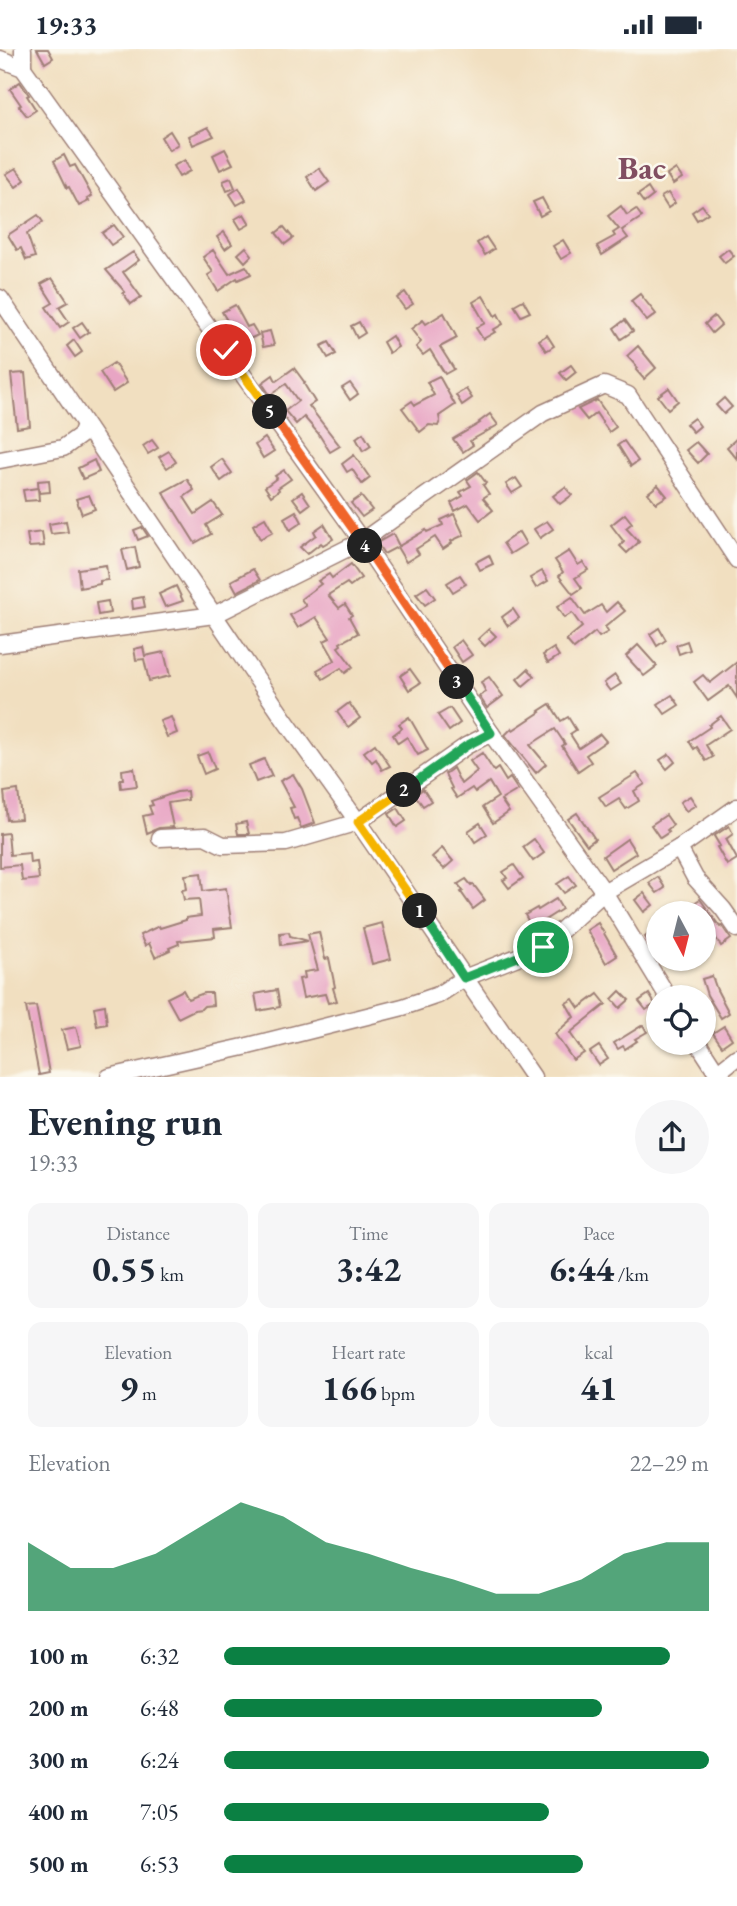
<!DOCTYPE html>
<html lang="en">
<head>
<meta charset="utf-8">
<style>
	:root { --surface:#fff; --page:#f6f6f7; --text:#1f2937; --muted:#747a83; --accent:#0b8043 }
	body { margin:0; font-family:"EB Garamond",serif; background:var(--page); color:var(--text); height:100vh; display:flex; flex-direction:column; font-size:26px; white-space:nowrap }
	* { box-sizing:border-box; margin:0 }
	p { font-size:23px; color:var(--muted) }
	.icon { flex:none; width:38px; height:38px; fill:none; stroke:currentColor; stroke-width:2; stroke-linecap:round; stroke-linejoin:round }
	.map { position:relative; height:1028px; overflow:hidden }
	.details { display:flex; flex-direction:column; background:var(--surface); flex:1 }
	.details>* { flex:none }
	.needle { width:46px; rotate:173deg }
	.buttons { position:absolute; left:646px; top:852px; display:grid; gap:14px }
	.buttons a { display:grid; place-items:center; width:70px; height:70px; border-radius:50%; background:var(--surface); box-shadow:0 2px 5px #0004; font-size:35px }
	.pin { position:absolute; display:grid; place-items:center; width:60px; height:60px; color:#fff; margin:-30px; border:4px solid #fff; border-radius:50%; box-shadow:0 2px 7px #0007 }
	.km { position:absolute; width:35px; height:35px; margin:-18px; border-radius:50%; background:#222; color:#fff; font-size:19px; line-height:35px; text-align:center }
	.round { display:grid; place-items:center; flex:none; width:74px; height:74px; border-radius:37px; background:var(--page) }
	.head { display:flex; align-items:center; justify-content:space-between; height:119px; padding:0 28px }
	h1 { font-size:38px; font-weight:700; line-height:52px }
	.stats { display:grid; grid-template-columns:repeat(3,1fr); gap:10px; height:119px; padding:7px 28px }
	.stats div { display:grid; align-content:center; border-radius:14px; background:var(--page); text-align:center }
	.stats b { font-size:35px; font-weight:700 }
	.stats small { font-size:19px; font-weight:400 }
	.stats p { font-size:19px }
	.chart { height:196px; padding:14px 28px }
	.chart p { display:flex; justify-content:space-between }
	.chart svg { width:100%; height:126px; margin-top:7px; fill:var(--accent); opacity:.7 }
	ul { padding:0 28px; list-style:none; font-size:23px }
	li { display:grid; grid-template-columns:112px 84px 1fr; align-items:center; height:52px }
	li i { height:18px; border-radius:9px; background:var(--accent) }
	.status { display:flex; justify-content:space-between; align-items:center; height:49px; padding:0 35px; background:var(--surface); direction:ltr }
	.status svg { height:19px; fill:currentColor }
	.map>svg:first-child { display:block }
</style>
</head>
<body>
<div class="status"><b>19:33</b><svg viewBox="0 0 49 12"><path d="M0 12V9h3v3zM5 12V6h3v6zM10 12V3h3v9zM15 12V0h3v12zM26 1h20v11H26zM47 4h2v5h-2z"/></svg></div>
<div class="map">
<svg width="737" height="1028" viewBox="0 0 737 1028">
	<rect width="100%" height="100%" fill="#fbf7ec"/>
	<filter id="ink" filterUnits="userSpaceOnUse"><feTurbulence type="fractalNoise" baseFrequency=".0143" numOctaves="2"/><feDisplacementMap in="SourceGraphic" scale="14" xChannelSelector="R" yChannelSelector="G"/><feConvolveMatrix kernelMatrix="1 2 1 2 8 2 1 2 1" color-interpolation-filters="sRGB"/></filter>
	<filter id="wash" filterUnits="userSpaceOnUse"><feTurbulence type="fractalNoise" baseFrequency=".00686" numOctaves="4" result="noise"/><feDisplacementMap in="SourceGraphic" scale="28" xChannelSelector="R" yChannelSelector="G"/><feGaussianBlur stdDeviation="1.57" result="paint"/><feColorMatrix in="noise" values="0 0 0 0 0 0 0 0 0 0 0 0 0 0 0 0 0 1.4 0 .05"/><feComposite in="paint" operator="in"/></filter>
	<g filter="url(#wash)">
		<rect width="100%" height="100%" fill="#f1dfc0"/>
		<g id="blocks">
			<g fill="#e8a5c4">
				<polygon points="37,0 48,0 53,9 45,14"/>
				<polygon points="20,33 29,46 27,47 36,61 27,67 19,57 21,56 10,40"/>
				<polygon points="208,78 214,87 193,96 189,87"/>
				<polygon points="170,82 178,95 169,101 161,88"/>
				<polygon points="225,100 233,115 220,121 213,106"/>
				<polygon points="64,106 70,118 75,116 92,147 87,150 89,152 79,157 69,138 67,139 54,112"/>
				<polygon points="185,111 190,122 179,128 173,117"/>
				<polygon points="16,119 25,131 16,138 6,125"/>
				<polygon points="319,119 329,133 316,142 307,128"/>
				<polygon points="676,120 682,129 673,135 667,126"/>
				<polygon points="231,129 235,139 227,142 223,132"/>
				<polygon points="239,139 246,151 237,156 230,145"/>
				<polygon points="648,139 653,147 644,154 638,146"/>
				<polygon points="668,144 675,154 668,159 661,148"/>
				<polygon points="542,149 549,162 540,167 533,153"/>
				<polygon points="702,156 708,164 697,171 692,163"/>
				<polygon points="621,157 627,166 636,160 642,168 622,181 628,189 602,206 597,197 615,187 613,184 619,180 608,167"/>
				<polygon points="244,165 250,175 241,180 235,170"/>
				<polygon points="38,166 43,173 27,185 35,208 26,211 21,199 17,201 8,186"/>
				<polygon points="114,176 123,188 111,196 102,184"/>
				<polygon points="284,178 293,189 285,195 276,184"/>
				<polygon points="224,183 232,195 225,200 217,188"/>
				<polygon points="486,188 494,200 485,206 477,194"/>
				<polygon points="563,191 571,204 561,210 553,197"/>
				<polygon points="246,198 252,206 245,213 238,205"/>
				<polygon points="728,200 734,207 725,214 719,207"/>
				<polygon points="213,201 229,225 246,217 251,225 238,231 237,229 218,242 208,226 213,223 203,208"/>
				<polygon points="133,203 139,211 123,223 141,248 131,255 123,244 125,243 106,221"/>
				<polygon points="52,229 68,253 59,258 69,273 60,279 46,258 53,254 41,235"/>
				<polygon points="405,243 413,255 405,260 397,249"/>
				<polygon points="640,245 656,265 647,272 631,252"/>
				<polygon points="483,247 495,267 498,265 503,275 493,281 495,283 483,290 476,279 485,274 473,253"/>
				<polygon points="523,251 530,263 521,267 514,256"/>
				<polygon points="235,256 247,278 252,276 258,286 241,294 232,274 229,275 222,263"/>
				<polygon points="444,264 457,289 440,298 454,320 445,325 430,301 423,306 416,298 421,293 411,280 423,271 426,275"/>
				<polygon points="714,267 721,276 712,284 705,275"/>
				<polygon points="625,271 633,282 621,290 614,279"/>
				<polygon points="82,273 89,283 80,289 73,279"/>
				<polygon points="359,273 365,284 357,289 351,277"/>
				<polygon points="270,282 274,296 263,298 260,284"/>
				<polygon points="547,286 554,297 546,302 539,291"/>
				<polygon points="392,287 398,298 389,304 383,293"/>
				<polygon points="74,291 82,303 75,308 67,297"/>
				<polygon points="329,293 336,305 328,309 321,297"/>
				<polygon points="638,297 656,319 644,330 636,321 638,319 627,307"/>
				<polygon points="114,314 127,334 113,343 100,323"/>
				<polygon points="571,316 576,323 566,331 560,324"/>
				<polygon points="294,319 305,334 304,335 315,353 309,357 340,397 330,403 318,384 304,368 296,375 285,362 298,352 286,335 270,346 262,334 273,326 276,332"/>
				<polygon points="25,324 30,377 17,379 11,325"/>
				<polygon points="439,327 455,356 439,367 440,372 438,377 429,376 420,383 402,359 412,352 415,356 434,346 427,333"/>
				<polygon points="350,334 358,345 350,351 342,339"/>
				<polygon points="669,339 678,352 668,360 658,347"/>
				<polygon points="466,340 472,349 462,356 456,346"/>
				<polygon points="724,349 732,358 724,365 716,356"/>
				<polygon points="597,351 616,378 609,383 596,364 587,371 578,360"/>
				<polygon points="490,365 498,376 470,392 473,396 463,403 453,390 480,374 479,373"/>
				<polygon points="694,369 700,377 693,383 686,375"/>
				<polygon points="363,384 371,397 363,402 356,389"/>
				<polygon points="265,389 274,402 263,409 255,396"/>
				<polygon points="737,389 737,410 727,398"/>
				<polygon points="152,391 158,399 148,405 143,397"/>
				<polygon points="624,392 638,412 631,417 618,396"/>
				<polygon points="696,393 707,405 698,414 686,401"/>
				<polygon points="169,402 176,413 167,419 159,408"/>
				<polygon points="354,406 370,429 362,435 352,420 347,423 342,415"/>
				<polygon points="222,410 232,424 221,432 211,418"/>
				<polygon points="94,411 99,423 83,430 78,419"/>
				<polygon points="284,421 291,430 278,439 279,441 271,447 265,438 277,429 275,427"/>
				<polygon points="478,423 486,434 483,436 489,445 483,449 493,461 480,471 468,455 455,462 451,454 463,447 460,443 471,437 467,431"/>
				<polygon points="516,429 522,438 512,444 506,435"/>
				<polygon points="187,430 194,441 184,448 195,465 213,453 222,466 206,476 211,485 195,494 163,443"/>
				<polygon points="49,431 50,443 39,444 38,432"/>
				<polygon points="658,436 667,447 656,454 648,444"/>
				<polygon points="565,438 572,446 560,455 553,447"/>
				<polygon points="38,439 39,451 25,452 23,441"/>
				<polygon points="302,443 310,455 302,461 293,449"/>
				<polygon points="89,446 95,460 82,465 76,450"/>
				<polygon points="361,447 372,461 362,468 351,454"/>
				<polygon points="296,462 302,473 290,481 284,469"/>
				<polygon points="454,465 464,486 451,492 452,494 443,500 435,488 416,500 419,505 406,513 397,498 384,505 377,494 393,485 399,497 426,481 427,483 443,476 441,471"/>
				<polygon points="625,465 632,474 626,479 639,493 627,504 620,497 624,493 611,476"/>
				<polygon points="265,469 273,483 260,490 253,476"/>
				<polygon points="66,472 68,483 51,485 49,475"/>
				<polygon points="547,472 553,480 540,489 534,480"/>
				<polygon points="324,475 333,490 323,496 321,494 307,505 300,498 316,486 314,482"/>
				<polygon points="142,478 148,487 138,491 134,481"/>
				<polygon points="42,483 44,497 29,498 27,485"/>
				<polygon points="519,483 526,495 510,505 503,494"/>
				<polygon points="135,498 139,518 127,521 122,501"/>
				<polygon points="569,502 578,516 583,513 588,521 575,529 582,539 573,545 559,527 563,523 555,511"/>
				<polygon points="489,506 493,515 480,521 476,513"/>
				<polygon points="351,515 361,529 350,537 347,534 328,546 339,559 345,555 352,566 349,568 358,584 340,594 341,596 338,598 353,618 345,624 341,619 323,630 317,621 335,611 324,592 330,589 316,568 298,579 290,566 306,557 301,550 321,535 318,532 329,525 332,529"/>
				<polygon points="106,516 108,531 100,532 100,535 80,539 78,520"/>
				<polygon points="253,520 260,531 237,543 231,532"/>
				<polygon points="542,522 548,532 536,539 530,529"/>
				<polygon points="460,526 466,535 453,543 447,534"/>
				<polygon points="176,537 183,552 165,558 159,545"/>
				<polygon points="427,538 435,549 425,556 416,545"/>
				<polygon points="143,548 145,558 133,560 132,550"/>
				<polygon points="572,548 585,566 601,556 606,563 617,553 625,562 605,578 608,583 599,588 595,583 574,600 566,591 582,578 572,564 564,569 557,558"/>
				<polygon points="108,552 110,564 98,566 96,554"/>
				<polygon points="513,560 519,569 508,577 502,568"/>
				<polygon points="659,579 666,591 657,597 650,585"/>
				<polygon points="489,580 496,587 485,597 478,590"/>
				<polygon points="461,591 472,606 462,613 452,598"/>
				<polygon points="687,592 690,601 679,605 676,596"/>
				<polygon points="638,596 657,617 644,627 626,607"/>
				<polygon points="143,598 145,607 164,603 170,627 149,632 144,610 136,611 134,600"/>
				<polygon points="554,599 559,607 548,614 543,606"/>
				<polygon points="737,613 737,649 729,637 708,652 694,633 703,626 710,634"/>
				<polygon points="410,620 420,634 409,641 400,627"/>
				<polygon points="528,620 535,627 523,637 517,630"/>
				<polygon points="615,626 621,635 610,642 604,634"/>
				<polygon points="489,628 503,647 487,659 479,647 486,643 481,633"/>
				<polygon points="672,646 679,656 665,665 658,655"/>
				<polygon points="349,654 360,669 348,678 337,663"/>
				<polygon points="550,655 561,672 568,668 576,681 570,685 579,699 600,685 606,692 586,706 591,713 578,722 562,697 565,695 555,680 530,696 546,715 536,724 505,686 512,679 513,681 540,663 539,662"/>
				<polygon points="450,659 460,674 449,682 438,666"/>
				<polygon points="721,667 730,680 706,696 713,708 706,712 697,698 694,700 689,692 710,678 709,676"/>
				<polygon points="171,668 177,684 167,688 160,672"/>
				<polygon points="409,668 428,701 418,706 407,688 398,694 393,686 402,679 399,675"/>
				<polygon points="375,695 390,717 382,721 376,710 372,713 364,703"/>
				<polygon points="208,703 215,720 204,725 197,707"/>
				<polygon points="482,704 494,722 498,719 506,732 510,729 518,741 501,751 509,763 493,774 483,758 498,748 489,733 475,743 472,739 457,749 451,740 452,739 445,725 453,719 461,735 477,722 470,712"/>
				<polygon points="669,705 675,713 667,720 660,711"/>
				<polygon points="264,710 272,727 256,733 249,716"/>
				<polygon points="134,719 137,737 121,739 120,730 123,730 122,721"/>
				<polygon points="637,724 645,735 634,742 639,752 626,760 619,750 606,758 599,748"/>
				<polygon points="293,725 302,740 315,774 301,779 297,769 294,770 290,759 294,758 280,732"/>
				<polygon points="423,740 431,752 423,757 415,746"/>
				<polygon points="18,741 21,770 7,771 4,743"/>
				<polygon points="187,742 188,751 168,754 173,778 159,779 147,784 143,767 152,765 149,757 153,756 151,752 177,743"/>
				<polygon points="690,747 696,756 686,762 680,753"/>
				<polygon points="398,759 406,772 397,778 389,765"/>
				<polygon points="577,764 595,790 587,796 568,770"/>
				<polygon points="666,766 673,776 667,781 669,783 660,789 651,776"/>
				<polygon points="246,773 249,785 238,785 236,775"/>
				<polygon points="480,774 487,785 475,793 468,782"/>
				<polygon points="729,777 733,785 726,790 737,810 727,816 717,798 720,797 714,787"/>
				<polygon points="8,784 10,806 29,804 30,814 37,813 39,830 22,832 20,816 0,818 0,785"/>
				<polygon points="534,790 544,804 533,812 523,798"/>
				<polygon points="627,790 636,804 611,820 603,807"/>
				<polygon points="442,799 453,812 444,820 432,808"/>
				<polygon points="514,816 523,829 509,839 503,831 507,829 503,823"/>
				<polygon points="201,824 203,842 226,839 232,878 214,880 215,888 178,892 179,895 169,899 170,901 155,908 149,894 145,897 140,886 159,877 160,879 186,871 186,869 201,867 199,850 184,851 182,841 187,840 185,826"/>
				<polygon points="569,827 576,836 564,844 557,835"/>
				<polygon points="658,828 665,839 657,844 649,834"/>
				<polygon points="466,830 471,836 473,835 485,851 473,860 461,843 463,842 458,835"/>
				<polygon points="644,844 653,856 644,863 635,851"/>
				<polygon points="556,850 562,860 532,879 525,866 537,859 538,861"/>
				<polygon points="700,850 720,878 722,877 731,890 721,897 704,871 704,864 669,864 684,854 688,858"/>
				<polygon points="382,874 391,910 372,915 363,879"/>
				<polygon points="598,874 617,907 606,914 587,881"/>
				<polygon points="654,881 658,887 658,905 645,888"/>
				<polygon points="289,883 290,887 308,892 281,896 280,884"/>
				<polygon points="319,883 325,910 329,909 335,938 333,939 337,952 328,954 325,945 303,949 299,930 305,929 304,923 318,921 308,885"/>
				<polygon points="712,927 717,941 729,964 721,969 707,946 702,930"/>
				<polygon points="183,941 188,950 204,944 212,944 213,956 204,957 201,960 194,961 178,969 167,949"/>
				<polygon points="277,941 280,958 258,962 255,945"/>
				<polygon points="620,942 629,951 620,959 612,950"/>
				<polygon points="598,945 606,955 570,984 584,1004 573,1011 555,985 574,968 566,954 573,950 579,959"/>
				<polygon points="649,945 655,955 646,961 639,952"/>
				<polygon points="105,956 107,975 97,977 94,958"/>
				<polygon points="36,957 49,1024 39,1026 26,958"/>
				<polygon points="643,976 647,983 635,990 637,992 625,1000 623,997 618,1000 614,994"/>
				<polygon points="724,977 732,990 722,997 713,984"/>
				<polygon points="76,978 81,997 67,1000 62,981"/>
				<polygon points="599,997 608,1010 599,1016 590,1003"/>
			</g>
		</g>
	</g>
	<g filter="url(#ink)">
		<use href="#blocks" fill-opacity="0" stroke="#9e7f76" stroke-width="2"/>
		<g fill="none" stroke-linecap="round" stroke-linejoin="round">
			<g stroke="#9e7f76" stroke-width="19">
				<g id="minor">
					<polyline points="23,0 23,19"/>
					<polyline points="0,10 23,19 362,492 491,684 604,843 668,948"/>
					<polyline points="0,249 284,670 358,773 533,1028"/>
					<polyline points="0,411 63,399 81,386 85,376"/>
					<polyline points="0,595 214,566 362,492 543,364 604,336 628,346 737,511"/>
					<polyline points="160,789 205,787 223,796 286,794 358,773 466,697 491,684"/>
					<polyline points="679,799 695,829 723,860 737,880"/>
					<polyline points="698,994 720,1028"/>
					<polyline points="718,1023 737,1008"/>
					<polyline points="109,1028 244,998 403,958 438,946 464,929 543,898 604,843 679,799 737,758"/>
				</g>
			</g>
			<use href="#minor" stroke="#fff" stroke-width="16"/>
		</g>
	</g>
	<g fill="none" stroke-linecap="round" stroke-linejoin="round" filter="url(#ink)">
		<g stroke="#fff" stroke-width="14">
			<polyline id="split-1" points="420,862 464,929 543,898"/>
		</g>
		<g stroke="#fff" stroke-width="14">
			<polyline id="split-2" points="404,741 358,773 420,862"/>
		</g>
		<g stroke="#fff" stroke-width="14">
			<polyline id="split-3" points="404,741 466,697 491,684 457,633"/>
		</g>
		<g stroke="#fff" stroke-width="14">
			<polyline id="split-4" points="365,497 457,633"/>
		</g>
		<g stroke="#fff" stroke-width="14">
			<polyline id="split-5" points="270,363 365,497"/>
		</g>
		<g stroke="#fff" stroke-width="14">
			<polyline id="split-6" points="226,301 270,363"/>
		</g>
		<use href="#split-1" stroke="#22a559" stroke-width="9"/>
		<use href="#split-2" stroke="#f5b400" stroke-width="9"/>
		<use href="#split-3" stroke="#22a559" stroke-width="9"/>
		<use href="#split-4" stroke="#f0652b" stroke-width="9"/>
		<use href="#split-5" stroke="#f0652b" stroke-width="9"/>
		<use href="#split-6" stroke="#f5b400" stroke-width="9"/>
	</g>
	<g text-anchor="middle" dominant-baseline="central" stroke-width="5" stroke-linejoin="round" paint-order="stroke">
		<g font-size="33" font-weight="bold" fill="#814e61" stroke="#fbf7ec">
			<text x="642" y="118">Bac</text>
		</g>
	</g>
</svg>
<div class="buttons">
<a><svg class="needle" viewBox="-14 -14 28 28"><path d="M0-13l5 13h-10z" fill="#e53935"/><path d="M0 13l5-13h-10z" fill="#747a83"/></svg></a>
<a><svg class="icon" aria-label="locate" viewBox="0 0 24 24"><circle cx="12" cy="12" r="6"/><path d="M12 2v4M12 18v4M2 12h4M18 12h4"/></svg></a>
</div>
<div class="pin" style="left:543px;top:898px;background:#1e9e55"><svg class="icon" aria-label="arrive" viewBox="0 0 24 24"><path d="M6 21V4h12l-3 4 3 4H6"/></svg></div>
<div class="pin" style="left:226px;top:301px;background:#d93025"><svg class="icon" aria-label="check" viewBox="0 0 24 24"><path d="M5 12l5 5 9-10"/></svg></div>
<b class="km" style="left:420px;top:862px">1</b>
<b class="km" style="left:404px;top:741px">2</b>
<b class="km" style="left:457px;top:633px">3</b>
<b class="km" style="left:365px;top:497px">4</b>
<b class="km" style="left:270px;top:363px">5</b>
</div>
<section class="details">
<div class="head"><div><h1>Evening run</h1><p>19:33</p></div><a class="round"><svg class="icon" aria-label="share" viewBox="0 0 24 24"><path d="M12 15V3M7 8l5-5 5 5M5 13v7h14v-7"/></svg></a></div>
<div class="stats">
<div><p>Distance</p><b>0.55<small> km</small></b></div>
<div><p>Time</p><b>3:42</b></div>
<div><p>Pace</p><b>6:44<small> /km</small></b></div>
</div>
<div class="stats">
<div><p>Elevation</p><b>9<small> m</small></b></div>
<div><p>Heart rate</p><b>166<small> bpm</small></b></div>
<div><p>kcal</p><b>41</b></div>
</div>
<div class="chart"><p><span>Elevation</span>22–29 m</p>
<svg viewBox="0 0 160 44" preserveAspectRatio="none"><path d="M0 44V20L10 29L20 29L30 24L40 15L50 6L60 11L70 20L80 24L90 29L100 33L110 38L120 38L130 33L140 24L150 20L160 20V44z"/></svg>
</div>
<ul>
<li><b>100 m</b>6:32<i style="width:92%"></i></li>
<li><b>200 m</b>6:48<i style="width:78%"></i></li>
<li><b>300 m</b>6:24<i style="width:100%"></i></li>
<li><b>400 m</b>7:05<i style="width:67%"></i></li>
<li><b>500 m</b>6:53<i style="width:74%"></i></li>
</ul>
</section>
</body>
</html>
